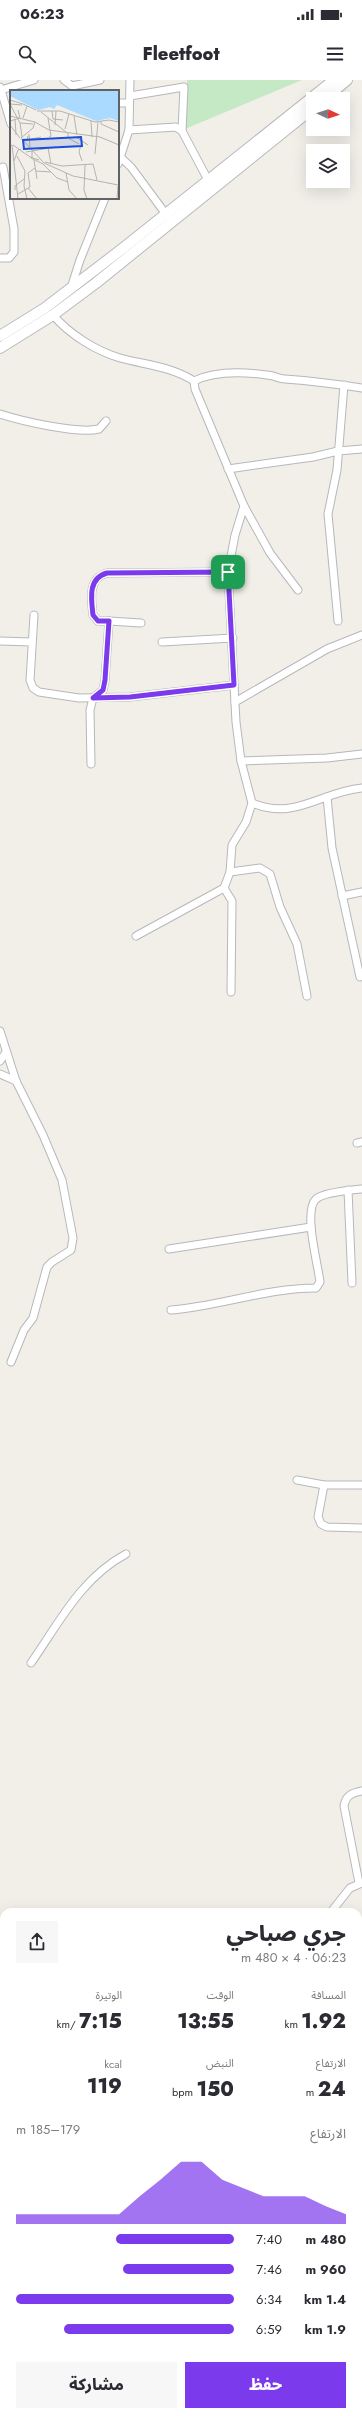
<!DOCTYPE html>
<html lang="ar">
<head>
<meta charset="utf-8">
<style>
	:root { --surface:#fff; --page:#f7f7f7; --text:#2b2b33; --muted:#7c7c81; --accent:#7c3aed }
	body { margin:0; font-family:Jost,"Noto Sans Arabic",sans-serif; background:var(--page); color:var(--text); direction:rtl; height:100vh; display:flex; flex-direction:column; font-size:15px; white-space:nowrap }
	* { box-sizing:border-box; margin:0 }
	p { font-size:13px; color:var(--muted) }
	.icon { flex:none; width:22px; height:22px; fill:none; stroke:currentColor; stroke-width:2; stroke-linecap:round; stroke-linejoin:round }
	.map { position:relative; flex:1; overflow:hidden; direction:ltr }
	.side { position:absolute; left:0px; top:1828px; width:362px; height:508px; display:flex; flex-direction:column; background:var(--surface); border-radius:12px 12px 0 0; box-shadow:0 4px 16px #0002; direction:rtl }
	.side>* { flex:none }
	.needle { width:26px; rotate:93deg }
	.buttons { position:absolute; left:306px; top:12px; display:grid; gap:8px }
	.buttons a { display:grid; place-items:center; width:44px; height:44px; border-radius:0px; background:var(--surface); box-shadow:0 4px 16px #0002; font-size:20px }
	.pin { position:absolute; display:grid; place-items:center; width:34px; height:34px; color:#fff; margin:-17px; border-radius:8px; box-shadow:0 2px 6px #0006 }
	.round { display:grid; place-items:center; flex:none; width:42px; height:42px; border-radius:0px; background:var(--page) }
	.summary { display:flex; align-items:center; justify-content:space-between; height:68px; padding:0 16px }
	h1 { font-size:22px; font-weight:800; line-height:30px }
	.stats { display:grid; grid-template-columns:repeat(3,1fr); gap:6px; height:68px; padding:4px 16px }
	.stats div { display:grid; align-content:center }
	.stats b { font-size:20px; font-weight:800 }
	.stats small { font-size:11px; font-weight:400 }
	.stats p { font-size:11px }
	.chart { height:112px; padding:8px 16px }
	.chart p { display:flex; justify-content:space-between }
	.chart svg { width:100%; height:72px; margin-top:4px; fill:var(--accent); opacity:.7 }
	.action { display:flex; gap:8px; margin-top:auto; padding:8px 16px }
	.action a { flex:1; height:46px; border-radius:0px; background:var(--accent); color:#fff; font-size:16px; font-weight:800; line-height:46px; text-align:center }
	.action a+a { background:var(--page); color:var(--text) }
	ul { padding:0 16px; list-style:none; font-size:13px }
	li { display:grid; grid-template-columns:64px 48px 1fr; align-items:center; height:30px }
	li i { height:10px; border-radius:5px; background:var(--accent) }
	.status { display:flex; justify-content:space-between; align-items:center; height:28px; padding:0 20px; background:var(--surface); direction:ltr }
	.status svg { height:11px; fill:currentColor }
	header { display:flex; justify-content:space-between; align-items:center; height:52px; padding:0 16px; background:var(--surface); font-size:18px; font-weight:800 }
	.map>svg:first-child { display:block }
</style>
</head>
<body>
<div class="status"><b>06:23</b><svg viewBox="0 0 49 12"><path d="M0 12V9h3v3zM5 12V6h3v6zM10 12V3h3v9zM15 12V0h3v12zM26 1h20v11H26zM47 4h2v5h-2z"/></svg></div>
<header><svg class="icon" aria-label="menu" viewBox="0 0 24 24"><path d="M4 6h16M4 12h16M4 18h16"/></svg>Fleetfoot<svg class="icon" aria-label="search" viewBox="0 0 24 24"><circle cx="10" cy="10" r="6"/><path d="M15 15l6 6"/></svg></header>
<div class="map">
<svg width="362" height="2336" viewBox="0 0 362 2336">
	<rect width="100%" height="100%" fill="#f1efe8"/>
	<polygon fill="#c5e8c5" points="187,0 302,0 185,49"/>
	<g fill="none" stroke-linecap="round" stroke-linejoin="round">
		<g stroke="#b5b8bc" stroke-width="9">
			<g id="minor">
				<polyline points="64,0 72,6 100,0"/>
				<polyline points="0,7 11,44"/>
				<polyline points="1,10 34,0"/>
				<polyline points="130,16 184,7 182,51"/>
				<polyline points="118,23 129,23"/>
				<polyline points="129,50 176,47 182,51 208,100"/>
				<polyline points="118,75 131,87 168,137"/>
				<polyline points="118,84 129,50 130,0"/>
				<polyline points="0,178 9,178 14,172 14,149 3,87"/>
				<polyline points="71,208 80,180 105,118"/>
				<path d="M53,235C69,254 96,271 120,278C146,285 170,286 194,301C214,291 245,292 267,295C273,295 279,299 285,299C311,301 336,304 362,308"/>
				<polyline points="194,301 195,309 244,426 270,473 298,510"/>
				<path d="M0,334C22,341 77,354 99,349L106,341"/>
				<polyline points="228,389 313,377 338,371 362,369"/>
				<polyline points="34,535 30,600 33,608 39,612 79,618 130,617 234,605"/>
				<polyline points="109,541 141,543"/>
				<polyline points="338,541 328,434 337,390 344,305"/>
				<polyline points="0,561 31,562"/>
				<polyline points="162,562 233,558"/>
				<polyline points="235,622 327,569 362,555"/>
				<polyline points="241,681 327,678 362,674"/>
				<path d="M91,684L90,630L93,618L103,610L105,600L109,541H98L93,535C91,518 88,498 107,493L228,492"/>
				<polyline points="327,717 332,768 360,897"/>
				<path d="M252,723C295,741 320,712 362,708"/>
				<polyline points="230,792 260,788 270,794 280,827 297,864 307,916"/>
				<polyline points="224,808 232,821 231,912"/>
				<polyline points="342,816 362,812"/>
				<polyline points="136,856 224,808 230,792 232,765 246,742 252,723 241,681 236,642 228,492 235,455 244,426"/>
				<polyline points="0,951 16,1001 43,1055 62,1100 73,1158 71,1170 52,1182 47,1187 33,1238 24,1250 11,1282"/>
				<polyline points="0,981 6,972"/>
				<polyline points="0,994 16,1001"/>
				<polyline points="357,1063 362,1062"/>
				<polyline points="348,1110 352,1203"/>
				<polyline points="169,1169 311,1147"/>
				<path d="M171,1230C220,1226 267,1208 316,1208L320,1202C318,1184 303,1131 316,1119C324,1112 352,1110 362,1109"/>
				<polyline points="297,1400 324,1405 362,1405"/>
				<polyline points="324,1405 318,1437 321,1444 327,1447 362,1448"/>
				<path d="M31,1583C59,1543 81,1498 126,1474"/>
				<path d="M359,1803L344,1726C346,1715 352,1713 362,1711"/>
				<polyline points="331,1832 350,1808 362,1803"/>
				<polyline points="0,2007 4,2007"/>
				<polyline points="358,2016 362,2014"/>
				<polyline points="0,2060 4,2061"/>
				<polyline points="358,2062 362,2061"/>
				<polyline points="0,2097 4,2104"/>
				<polyline points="358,2133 362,2133"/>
				<polyline points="358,2170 362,2164"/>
				<polyline points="358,2179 362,2180"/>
				<polyline points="0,2228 4,2227"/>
				<polyline points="0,2275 4,2273"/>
				<polyline points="141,2332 152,2336"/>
				<polyline points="231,2336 234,2332"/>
			</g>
		</g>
		<g stroke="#b6babf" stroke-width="12">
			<g id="secondary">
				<polyline points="324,19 347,0"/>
				<polyline points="0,256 45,228 122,169 334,0"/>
				<polyline points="0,268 53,235 96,203 313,28"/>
			</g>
		</g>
		<use href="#minor" stroke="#fff" stroke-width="7"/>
		<use href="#secondary" stroke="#fff" stroke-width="10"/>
	</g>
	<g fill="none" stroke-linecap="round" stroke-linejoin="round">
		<g stroke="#fff" stroke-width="8">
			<path id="route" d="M228,492L234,605L130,617L93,618L103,610L105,600L109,541H98L93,535C91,518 88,498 107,493Z"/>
		</g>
		<use href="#route" stroke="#7c3aed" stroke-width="5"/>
	</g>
	<g transform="translate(10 10)">
		<rect width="109" height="109" fill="#f1efe8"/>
		<path d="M0,0H109V31L100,28L86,31L47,15L44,19L40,17L28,20L0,6Z" fill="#aadaff"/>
		<path fill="none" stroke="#b3b3b1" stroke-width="1" d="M0,10L13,14M0,14L10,33L12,47M0,14L12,15M13,14L26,20M27,21H50L85,32L99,30L109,32M42,21L43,29L53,30M31,22L56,42M0,26L25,32M64,26L67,45M13,28L17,16M38,28L41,46L39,47M5,29L6,45M0,31L10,28L8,20M81,31L82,47M91,31V34L109,42M25,32L39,40L90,47L109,55M10,33L23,34M0,35L10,48M45,35L46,21M55,39L59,24M58,43V48L69,54M19,44L20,57M18,46L17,50L31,47M66,47L78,55M11,48L34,73L63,86L108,95M11,48L23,38L25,32M72,51L69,62L72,71M3,55L20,67L29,70M0,56L2,55L8,109M38,58L41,74M22,61L46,57M16,62L22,61V68M85,64L88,32M7,66L15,81L14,96L17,109M21,68L33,74L47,88L58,92M24,70L27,89M4,71L8,60L11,59M35,72L52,76L83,74L87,90M75,75L74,100L77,109M26,81L41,82M56,83L59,100L67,109M18,98L27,109M5,100V96L14,89M8,104L20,97L18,83L25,78M107,109L108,96"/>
		<path fill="#1d4ed8" fill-opacity="0.15" stroke="#1d4ed8" stroke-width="2" d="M71,47L72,56L14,59L13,50Z"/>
		<rect width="109" height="109" fill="none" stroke="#5f6368" stroke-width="2"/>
	</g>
</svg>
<div class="buttons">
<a><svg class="needle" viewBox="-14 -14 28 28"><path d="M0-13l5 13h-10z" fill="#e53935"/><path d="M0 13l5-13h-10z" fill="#7c7c81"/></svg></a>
<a><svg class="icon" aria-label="layers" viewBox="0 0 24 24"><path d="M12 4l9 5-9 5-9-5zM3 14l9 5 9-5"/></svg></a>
</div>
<div class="pin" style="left:228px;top:492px;background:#1e9e55"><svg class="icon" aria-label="arrive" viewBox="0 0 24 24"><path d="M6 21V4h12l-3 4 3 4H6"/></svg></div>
<section class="side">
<div class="summary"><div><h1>جري صباحي</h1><p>06:23 · 4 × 480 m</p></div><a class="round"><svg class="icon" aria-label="share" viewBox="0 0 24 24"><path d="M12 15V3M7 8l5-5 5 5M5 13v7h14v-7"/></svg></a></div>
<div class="stats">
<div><p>المسافة</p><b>1.92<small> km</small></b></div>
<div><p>الوقت</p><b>13:55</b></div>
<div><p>الوتيرة</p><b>7:15<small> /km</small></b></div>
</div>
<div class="stats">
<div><p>الارتفاع</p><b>24<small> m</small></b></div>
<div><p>النبض</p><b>150<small> bpm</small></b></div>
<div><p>kcal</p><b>119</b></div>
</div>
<div class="chart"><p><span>الارتفاع</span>179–185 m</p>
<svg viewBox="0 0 160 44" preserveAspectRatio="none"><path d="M0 44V38L10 38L20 38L30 38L40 38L50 38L60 27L70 17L80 6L90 6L100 17L110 22L120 27L130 27L140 27L150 33L160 38V44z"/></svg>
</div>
<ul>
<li><b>480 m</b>7:40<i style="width:54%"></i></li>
<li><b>960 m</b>7:46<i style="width:51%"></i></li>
<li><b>1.4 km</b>6:34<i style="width:100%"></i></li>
<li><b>1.9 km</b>6:59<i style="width:78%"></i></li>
</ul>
<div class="action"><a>حفظ</a><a>مشاركة</a></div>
</section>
</div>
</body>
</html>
